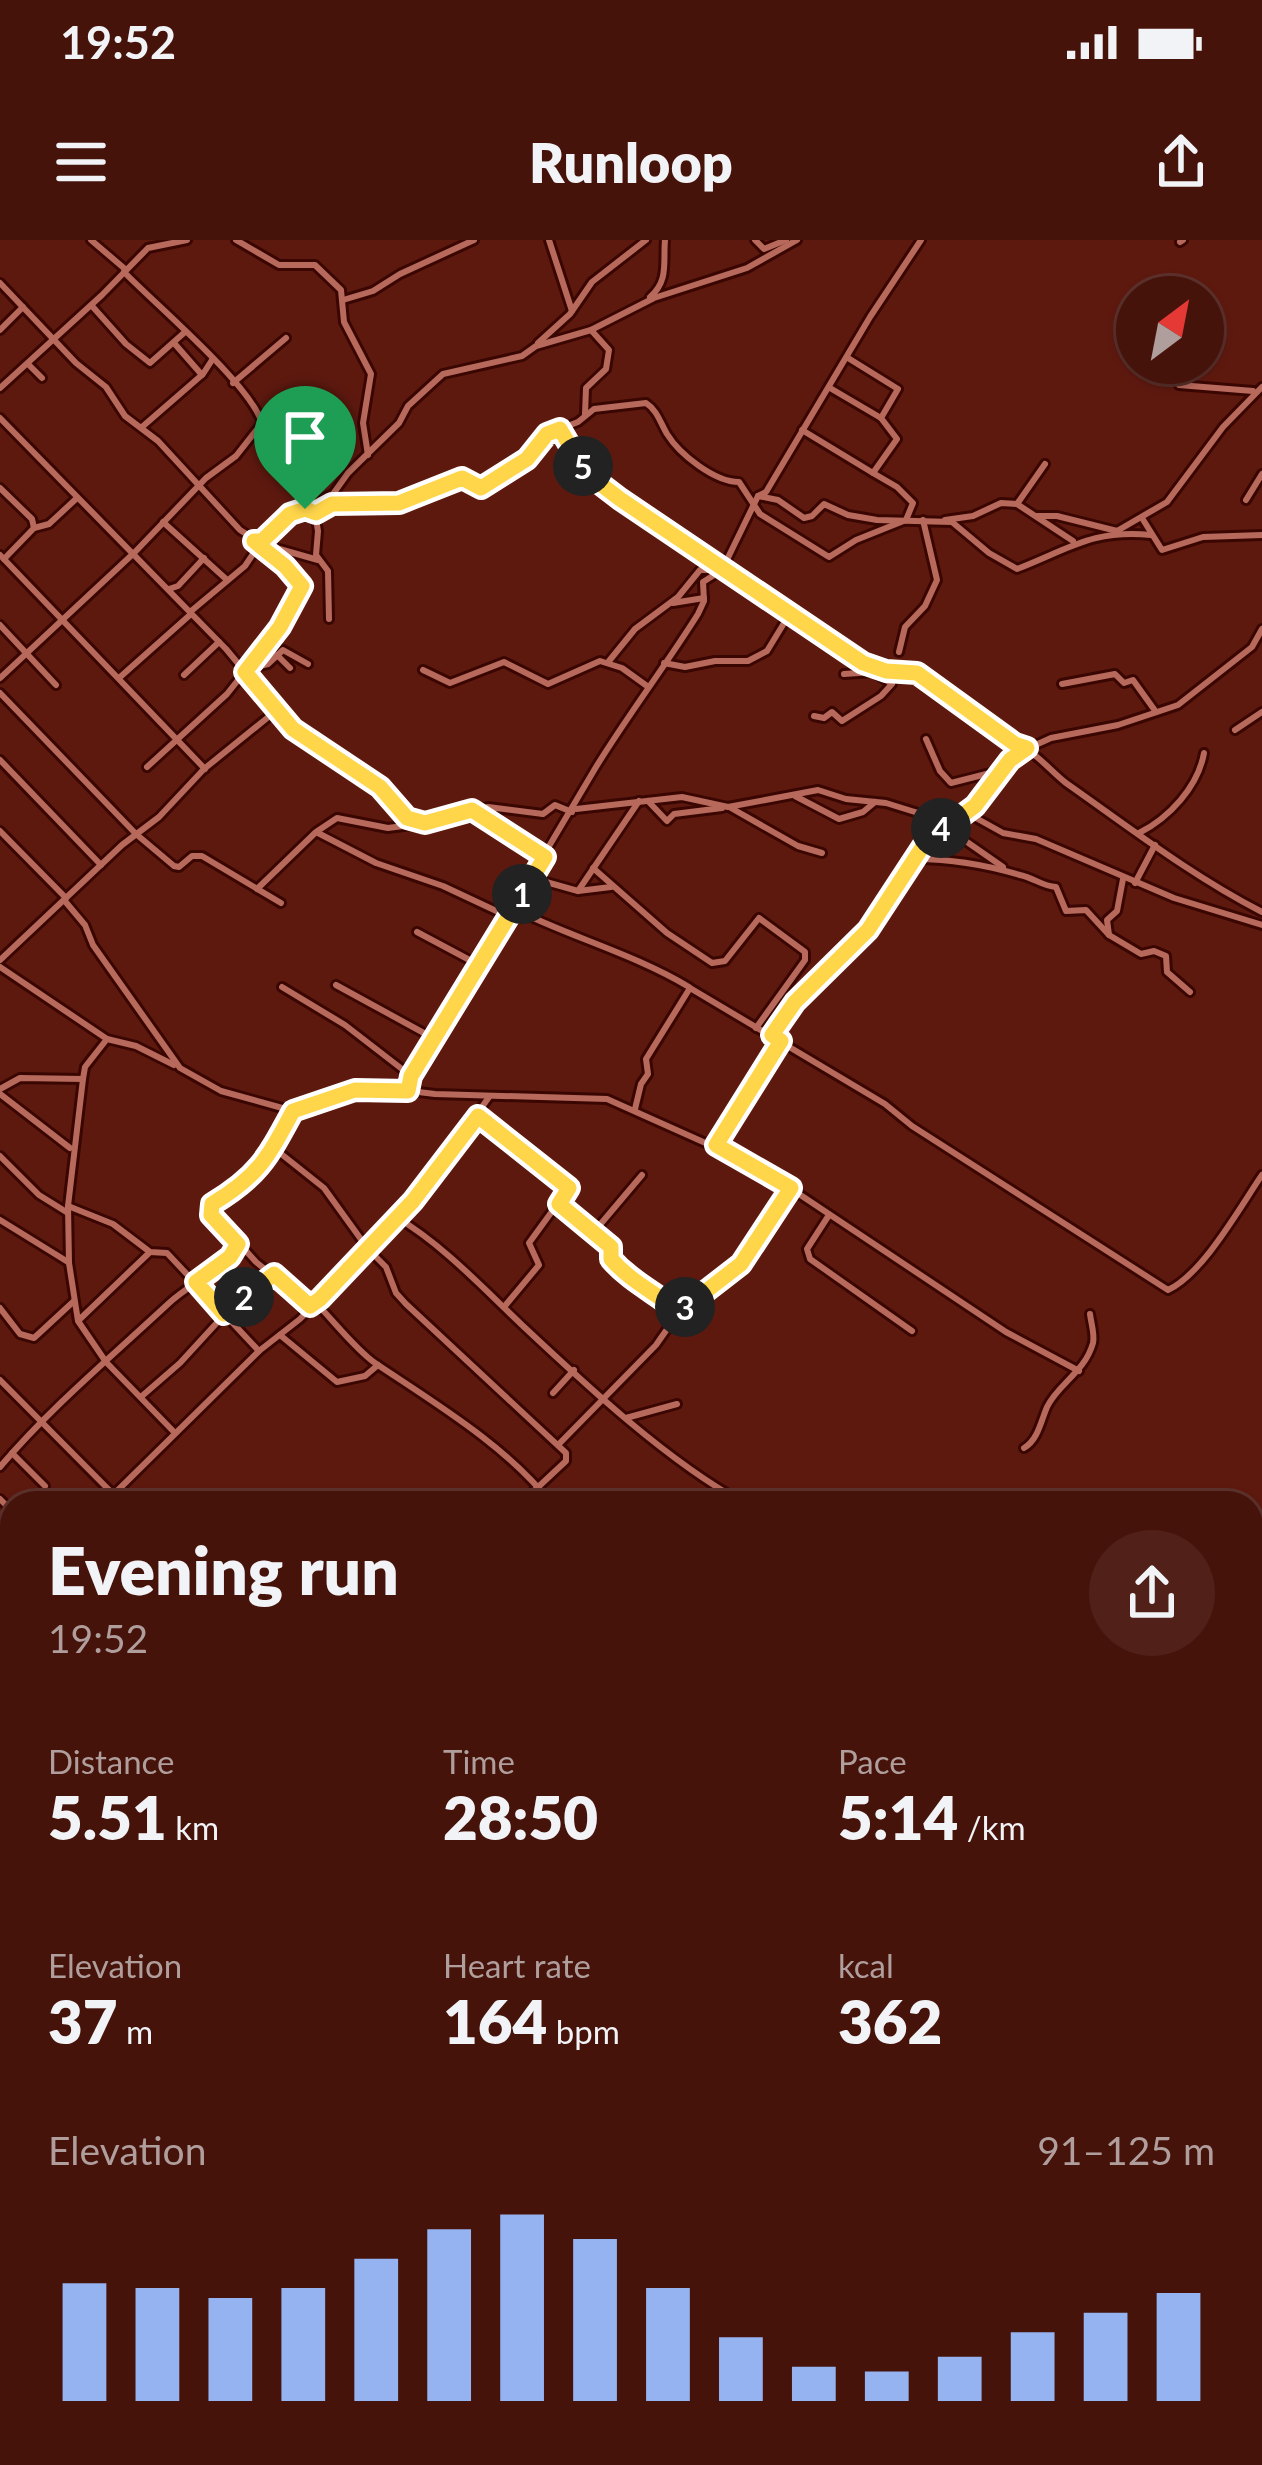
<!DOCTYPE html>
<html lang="en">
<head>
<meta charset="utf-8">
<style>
	:root { --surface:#46130b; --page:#502019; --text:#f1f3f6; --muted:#b09e9d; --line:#5e322c; --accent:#95b2f1 }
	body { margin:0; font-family:Lato,sans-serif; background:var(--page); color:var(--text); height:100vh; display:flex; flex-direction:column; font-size:45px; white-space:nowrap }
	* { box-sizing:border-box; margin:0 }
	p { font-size:39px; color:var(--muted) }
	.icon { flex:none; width:66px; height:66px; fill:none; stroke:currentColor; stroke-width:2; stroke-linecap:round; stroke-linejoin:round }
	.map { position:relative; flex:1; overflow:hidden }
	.side { position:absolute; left:0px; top:1251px; width:1263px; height:975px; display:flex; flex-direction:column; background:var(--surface); border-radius:36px 36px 0 0; box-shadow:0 3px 9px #0004,0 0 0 3px var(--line) }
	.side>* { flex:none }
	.needle { width:78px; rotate:32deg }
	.buttons { position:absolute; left:1116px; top:36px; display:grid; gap:24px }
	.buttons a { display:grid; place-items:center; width:108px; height:108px; border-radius:50%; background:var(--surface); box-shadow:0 3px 9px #0004,0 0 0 3px var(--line); font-size:60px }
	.pin { position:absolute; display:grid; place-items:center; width:102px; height:102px; color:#fff; margin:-123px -51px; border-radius:50% 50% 50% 0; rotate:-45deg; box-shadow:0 0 12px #0007 }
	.pin .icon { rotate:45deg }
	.km { position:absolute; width:60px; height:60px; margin:-30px; border-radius:50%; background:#222; color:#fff; font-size:33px; line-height:60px; text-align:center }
	.round { display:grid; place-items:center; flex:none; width:126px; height:126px; border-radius:63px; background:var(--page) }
	.head { display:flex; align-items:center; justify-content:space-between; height:204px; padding:0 48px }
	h1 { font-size:66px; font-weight:800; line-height:90px }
	.stats { display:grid; grid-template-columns:repeat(3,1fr); gap:18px; height:204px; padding:12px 48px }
	.stats div { display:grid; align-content:center }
	.stats b { font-size:60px; font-weight:800 }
	.stats small { font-size:33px; font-weight:400 }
	.stats p { font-size:33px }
	.chart { height:336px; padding:24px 48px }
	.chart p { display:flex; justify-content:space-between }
	.chart svg { width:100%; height:216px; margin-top:12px; stroke:var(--accent); stroke-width:6 }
	.status { display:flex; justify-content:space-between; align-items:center; height:84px; padding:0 60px; background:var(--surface); direction:ltr }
	.status svg { height:33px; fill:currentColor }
	header { display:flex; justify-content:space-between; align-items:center; height:156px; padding:0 48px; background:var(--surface); font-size:54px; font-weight:800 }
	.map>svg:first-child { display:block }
</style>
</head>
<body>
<div class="status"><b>19:52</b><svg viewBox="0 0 49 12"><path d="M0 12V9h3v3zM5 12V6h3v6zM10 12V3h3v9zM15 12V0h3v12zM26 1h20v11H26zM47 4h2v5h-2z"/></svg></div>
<header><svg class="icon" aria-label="menu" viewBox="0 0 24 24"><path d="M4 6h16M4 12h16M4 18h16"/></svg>Runloop<svg class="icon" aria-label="share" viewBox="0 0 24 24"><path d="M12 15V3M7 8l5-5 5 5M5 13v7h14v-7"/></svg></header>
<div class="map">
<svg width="1262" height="2225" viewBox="0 0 1262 2225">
	<rect width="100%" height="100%" fill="#5e190f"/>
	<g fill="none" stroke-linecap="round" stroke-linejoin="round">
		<g stroke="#3a0602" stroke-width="12">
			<g id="street">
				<polyline points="91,0 125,29"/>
				<polyline points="236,0 279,25 315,25 341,50 344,82 371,134 363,183 368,215"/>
				<polyline points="549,0 572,71"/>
				<polyline points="755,0 764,9 786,0"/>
				<polyline points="1180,2 1183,0"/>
				<polyline points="0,43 76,123 106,147 125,176 158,201 240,290 259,302 290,275 333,254 348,233 399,183 408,166 443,134 522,116 536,106 591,90 654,58 747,28 797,0"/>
				<path d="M650,57C669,41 663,22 665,0"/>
				<polyline points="343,60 373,51 400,34 474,0"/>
				<polyline points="92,66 126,104 150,123 185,92"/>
				<polyline points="0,90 23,67"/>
				<polyline points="174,103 202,135"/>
				<polyline points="538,103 570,74 592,42 646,0"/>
				<polyline points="28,124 42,138"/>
				<polyline points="233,143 286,98"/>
				<polyline points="1179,145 1253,151"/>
				<polyline points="0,148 102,55 148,8 187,0"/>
				<polyline points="830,148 881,178"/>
				<polyline points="585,174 586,148 606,129 609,110 591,90"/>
				<polyline points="0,178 226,409 293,489 380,547 407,578 418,583"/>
				<polyline points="142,187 203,134 212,120"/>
				<path d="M559,189L587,233L620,259L863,423L886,431L917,433L1014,504C1035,510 1049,530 1066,543C1130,588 1192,636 1262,672"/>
				<polyline points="802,190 873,233"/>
				<polyline points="1045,224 1017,264 1073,301"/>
				<polyline points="0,248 32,279 34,288"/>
				<path d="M758,256L778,260L804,278L812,276L824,264L848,275L877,280L952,282L989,313L1017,329C1069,309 1093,289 1151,295"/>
				<polyline points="1246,260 1262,234"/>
				<path d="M305,269L316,273C341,256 371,270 400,263C423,258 441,247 462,238L481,248L527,219L547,194L578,182L594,169L646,163C657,170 660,182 667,194C680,215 715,242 739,242L760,274L829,317L856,300L906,280L913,263L897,247L873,233L897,199L881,178L898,149L848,118"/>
				<polyline points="315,273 318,291 316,315 328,331 329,379"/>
				<polyline points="1037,276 1057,276 1117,291 1167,262 1223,187 1262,147"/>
				<polyline points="1142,278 1162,310 1203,297 1262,295"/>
				<polyline points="945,280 973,276 1001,263 1017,264"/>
				<polyline points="163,282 226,339"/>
				<polyline points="262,304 318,320"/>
				<polyline points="0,315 205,529"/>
				<polyline points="4,319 34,288 49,284 77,258"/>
				<polyline points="169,349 178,346 204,318"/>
				<polyline points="673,363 704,358"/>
				<polyline points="190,372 245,326 259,305"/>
				<polyline points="0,385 56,445"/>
				<polyline points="899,412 905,387 925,366 937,340 923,280"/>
				<polyline points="277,415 290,428"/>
				<polyline points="609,421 635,389 678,357 700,330 719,330"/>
				<polyline points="664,423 685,427 715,421 748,421 767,411 789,375"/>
				<polyline points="251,428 268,424 283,410 308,424"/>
				<polyline points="423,430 450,443 504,422 548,444 600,421 622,428 647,446"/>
				<polyline points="184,435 219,402"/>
				<path d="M0,438L135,312L206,238L236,216L262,183C250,144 156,65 124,32"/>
				<polyline points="119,438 191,374"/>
				<polyline points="1062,444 1115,434 1124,443 1133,440 1156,472"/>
				<polyline points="0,453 136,594 174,626 179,627 192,616 202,616 281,663"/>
				<polyline points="814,476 824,478 832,472 842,481 881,456 892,444 873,432 844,434"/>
				<polyline points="1235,490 1262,472"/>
				<polyline points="926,499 940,531 951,543 1002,530"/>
				<polyline points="0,520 101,625"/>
				<path d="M147,527L227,454L280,387L301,349C296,329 272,316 257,303"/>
				<polyline points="795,556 839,579 863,572 875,562"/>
				<polyline points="648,561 667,581 674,574 722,568"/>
				<polyline points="731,568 798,606 822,613"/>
				<polyline points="576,569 682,557 728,567 818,550 846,559 886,563 931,577 956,578 975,566 1020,512 1051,498 1118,485 1178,465 1252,407 1262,389"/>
				<polyline points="472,571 545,617"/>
				<polyline points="967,573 1003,593 1036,599 1174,658 1262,685"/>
				<polyline points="940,589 957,595 1003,627"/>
				<polyline points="0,591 66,658"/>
				<polyline points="318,593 376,623 443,646 507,676"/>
				<path d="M1139,593C1169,578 1198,547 1204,513"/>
				<path d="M916,619C952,619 986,625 1020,635C1034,638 1042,646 1056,647L1066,671L1086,670L1109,695"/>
				<polyline points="593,628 667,693 712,723 725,721 759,678 805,712 805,720 756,788"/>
				<polyline points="1123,639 1117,671 1107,680 1109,695 1141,714 1154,711 1166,716 1167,732 1190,752"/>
				<polyline points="1135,643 1155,605"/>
				<polyline points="257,649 316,592 337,578 388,588 433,582 488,567 543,574 555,565 572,572"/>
				<polyline points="526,651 546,642 578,651 611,647"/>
				<polyline points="578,651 639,561"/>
				<polyline points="64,660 85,685 93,705 180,828 221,851 293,871 355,850 385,848 435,854 607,859 757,926 1006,1092 1079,1131"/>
				<path d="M512,668C570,697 634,714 689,747"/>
				<polyline points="417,692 477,724"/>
				<polyline points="0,720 122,605 159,577 204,529 277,470"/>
				<polyline points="0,727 107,799"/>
				<polyline points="336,745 433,798"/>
				<polyline points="282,747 345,785 411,836"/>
				<polyline points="772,795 795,762 868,690 925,603 952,580"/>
				<polyline points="83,839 68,966 69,1023 78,1081 106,1122 175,1193"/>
				<polyline points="0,849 20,838 83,839 85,827 107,799 136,806 174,825"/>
				<path d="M408,850L411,836C474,733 535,630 596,527C628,475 666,425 698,374L704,361L703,342L722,330L758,256L766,252L870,77L921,0"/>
				<polyline points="0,854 70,908"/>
				<path d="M635,869L641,844L648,834L646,819L690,748L885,864L912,886L1168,1050C1203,1034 1240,967 1262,935"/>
				<path d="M293,871C278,899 267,926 242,947C230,956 218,959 210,971L256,1022L309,1065"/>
				<polyline points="478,876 569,948 529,1003 539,1025 504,1067"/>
				<polyline points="716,905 781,801"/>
				<polyline points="275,909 324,948 368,1009 386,1027 396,1053 406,1064 566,1213 566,1221 521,1263"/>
				<polyline points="0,916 39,955 68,973"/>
				<path d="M559,964L611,1007V1019C630,1041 656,1053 679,1072"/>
				<polyline points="68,966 113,984 150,1012 167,1013 259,1111"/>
				<polyline points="829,975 807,1009 810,1019 912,1091"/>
				<path d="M396,977C442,1004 483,1048 522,1085C586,1145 668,1222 744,1263"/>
				<polyline points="0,980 68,1022"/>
				<polyline points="593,993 642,935"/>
				<path d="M315,1062C333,1080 355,1109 375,1123C433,1162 507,1206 551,1263"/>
				<polyline points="0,1068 20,1094 34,1098 74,1061"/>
				<polyline points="224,1074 274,1034"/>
				<polyline points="80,1079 149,1013"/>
				<polyline points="280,1095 337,1142 365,1136 378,1125"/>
				<polyline points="0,1140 122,1263"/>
				<polyline points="553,1153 574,1130"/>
				<polyline points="142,1156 180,1123 224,1075"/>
				<polyline points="626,1178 677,1164"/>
				<polyline points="558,1205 656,1105 679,1072 741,1024 791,948"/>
				<path d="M1024,1208C1038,1200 1041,1181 1047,1167C1058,1144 1085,1132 1093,1103C1095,1094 1091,1083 1090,1074"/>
				<polyline points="12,1213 45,1246"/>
				<path d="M0,1227C50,1168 111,1117 168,1064C190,1043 223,1031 238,1004"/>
				<polyline points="114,1254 259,1111 300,1079 381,996 429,942 489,857"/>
				<polyline points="0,1259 12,1271"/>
				<polyline points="99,1263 109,1250"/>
				<polyline points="0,1353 12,1342"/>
				<polyline points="0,1375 12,1386"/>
				<polyline points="0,1453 12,1445"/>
				<polyline points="0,1534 12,1548"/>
				<polyline points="1251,1715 1262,1726"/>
				<polyline points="1251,2078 1262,2087"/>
				<polyline points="1251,2204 1262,2214"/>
				<polyline points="950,2214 963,2225"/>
				<polyline points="1094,2214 1107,2225"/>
				<polyline points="277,2225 285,2214"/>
				<polyline points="885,2225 899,2214"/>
			</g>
		</g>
		<g stroke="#3a0602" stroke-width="16">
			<g id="secondary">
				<polyline points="0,1683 12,1695"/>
				<polyline points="591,2214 605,2225"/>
			</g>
		</g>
		<g stroke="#3a0602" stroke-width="22">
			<g id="highway">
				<polyline points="0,1788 12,1797"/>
				<polyline points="558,2214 571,2225"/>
			</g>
		</g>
		<use href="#street" stroke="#b7695b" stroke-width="6"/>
		<use href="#secondary" stroke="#b7695b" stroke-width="10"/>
		<use href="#highway" stroke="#5e77e8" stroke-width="16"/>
	</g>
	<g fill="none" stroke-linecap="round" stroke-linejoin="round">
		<g stroke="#fff" stroke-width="24">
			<path id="route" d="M560,189L586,233L620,259L863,423L886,431L917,433L1015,504L1027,508L1010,520L975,566L925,603L868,690L795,762L772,795L781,801L716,905L791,948L741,1024L679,1072C656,1053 630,1041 611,1019V1007L559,964L569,948L478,876L413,961L320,1059L310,1066L274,1034L224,1074L196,1042L230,1017L238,1004L211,975L212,964C259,936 268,917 293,871L355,850L408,851L411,836L545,617L472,570L425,583L407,578L380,547L293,489L245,432L280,387L302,346L285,326L254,301H262L290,274L305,269L316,273L332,264L399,263L462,238L481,248L527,219L547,194Z"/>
		</g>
		<use href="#route" stroke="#ffd54a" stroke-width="15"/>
	</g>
</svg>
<div class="buttons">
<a><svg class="needle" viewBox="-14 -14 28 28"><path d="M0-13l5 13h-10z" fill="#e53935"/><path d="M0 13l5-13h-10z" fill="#b09e9d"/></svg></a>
</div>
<div class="pin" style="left:305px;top:269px;background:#1e9e55"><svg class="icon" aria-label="arrive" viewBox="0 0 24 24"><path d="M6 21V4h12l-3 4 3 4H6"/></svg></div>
<b class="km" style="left:522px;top:654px">1</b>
<b class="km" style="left:244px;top:1057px">2</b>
<b class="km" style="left:685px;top:1067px">3</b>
<b class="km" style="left:941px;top:588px">4</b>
<b class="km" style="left:583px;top:226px">5</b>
<section class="side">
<div class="head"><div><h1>Evening run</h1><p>19:52</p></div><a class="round"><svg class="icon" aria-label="share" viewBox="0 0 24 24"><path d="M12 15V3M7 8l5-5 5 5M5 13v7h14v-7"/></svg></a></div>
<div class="stats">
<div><p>Distance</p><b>5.51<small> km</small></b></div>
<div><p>Time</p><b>28:50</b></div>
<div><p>Pace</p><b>5:14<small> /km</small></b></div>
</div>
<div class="stats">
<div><p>Elevation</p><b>37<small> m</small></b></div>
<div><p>Heart rate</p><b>164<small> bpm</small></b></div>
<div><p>kcal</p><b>362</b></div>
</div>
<div class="chart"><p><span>Elevation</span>91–125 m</p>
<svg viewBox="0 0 160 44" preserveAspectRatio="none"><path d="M5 44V20M15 44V21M25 44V23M35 44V21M45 44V15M55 44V9M65 44V6M75 44V11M85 44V21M95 44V31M105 44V37M115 44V38M125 44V35M135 44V30M145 44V26M155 44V22"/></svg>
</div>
</section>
</div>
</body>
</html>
